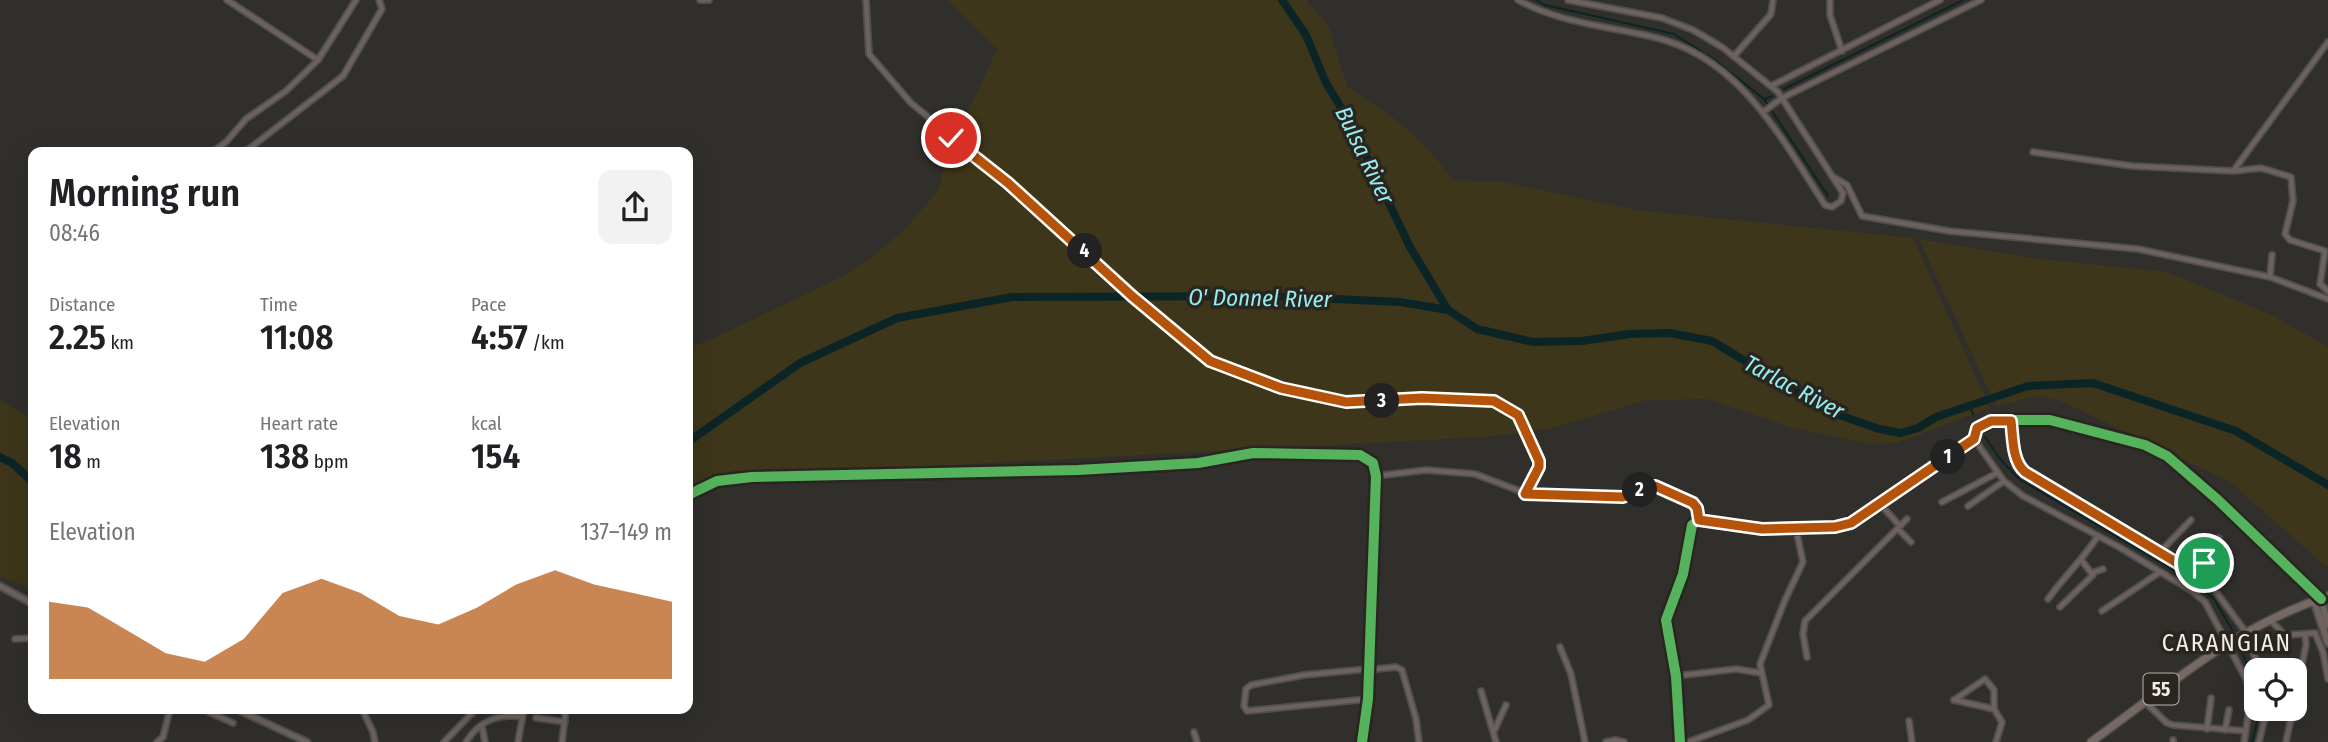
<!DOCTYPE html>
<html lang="en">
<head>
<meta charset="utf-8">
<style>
	:root { --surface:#fff; --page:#f2f2f2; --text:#202124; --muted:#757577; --accent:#b45309 }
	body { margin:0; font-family:"Fira Sans Condensed",sans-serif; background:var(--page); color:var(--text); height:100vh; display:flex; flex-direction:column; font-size:26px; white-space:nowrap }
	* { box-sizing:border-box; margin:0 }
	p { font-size:23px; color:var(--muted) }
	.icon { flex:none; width:38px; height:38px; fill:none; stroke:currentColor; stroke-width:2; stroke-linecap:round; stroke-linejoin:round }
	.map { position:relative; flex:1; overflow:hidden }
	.details { position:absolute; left:28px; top:147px; width:665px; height:567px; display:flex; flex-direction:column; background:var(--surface); border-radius:14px; box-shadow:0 7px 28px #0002 }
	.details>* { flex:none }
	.buttons { position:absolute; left:2244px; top:658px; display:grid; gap:14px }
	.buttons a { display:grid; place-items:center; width:63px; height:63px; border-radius:14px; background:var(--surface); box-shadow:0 7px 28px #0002; font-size:35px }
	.pin { position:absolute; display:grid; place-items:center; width:60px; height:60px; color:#fff; margin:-30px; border:4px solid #fff; border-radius:50%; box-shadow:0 2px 7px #0007 }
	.km { position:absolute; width:35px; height:35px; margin:-18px; border-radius:50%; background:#222; color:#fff; font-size:19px; line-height:35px; text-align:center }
	.round { display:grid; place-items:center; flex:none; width:74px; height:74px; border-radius:14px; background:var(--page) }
	.summary { display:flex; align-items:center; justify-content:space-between; height:119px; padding:0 21px }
	h1 { font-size:38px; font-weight:600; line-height:52px }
	.metrics { display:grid; grid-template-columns:repeat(3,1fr); gap:10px; height:119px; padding:7px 21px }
	.metrics div { display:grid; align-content:center }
	.metrics b { font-size:35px; font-weight:600 }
	.metrics small { font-size:19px; font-weight:400 }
	.metrics p { font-size:19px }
	.chart { height:196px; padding:14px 21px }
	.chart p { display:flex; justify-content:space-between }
	.chart svg { width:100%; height:126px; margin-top:7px; fill:var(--accent); opacity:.7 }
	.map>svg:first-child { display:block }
</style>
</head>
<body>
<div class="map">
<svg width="2328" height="742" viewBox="0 0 2328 742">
	<rect width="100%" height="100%" fill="#312f2c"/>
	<g fill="#3d361a">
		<path d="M947,0H1306L1329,26L1347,87C1389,112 1425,140 1453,180L1504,182L1637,210L1913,238L1990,408L1897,443L1869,444L1793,428L1707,399L1647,400L1549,429L1485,437L705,478L688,493V347L708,341L839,278L868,260L905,229L939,189L951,138L975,97L997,49Z"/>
		<polygon points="1919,239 2032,258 2167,272 2270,314 2328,347 2328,568 2230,482 2061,401 2040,396 1996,406"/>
		<polygon points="0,400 33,419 33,588 0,577"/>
	</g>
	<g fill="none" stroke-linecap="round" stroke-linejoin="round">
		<g stroke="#0b2526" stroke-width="2">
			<polyline points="1536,0 1545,5 1674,34 1716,61 1764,99 1828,196"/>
			<polyline points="1784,89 1963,0"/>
			<polyline points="1765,99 1772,96"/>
			<polyline points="1970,406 1973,414"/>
			<polyline points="1985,437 2000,459 2019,479 2195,583 2214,599 2234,633"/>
			<polyline points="2238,642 2256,687"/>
			<polyline points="2252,742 2260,709"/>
		</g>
		<g stroke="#0b2526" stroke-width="8">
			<polyline points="1282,0 1306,35 1326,83 1351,124 1410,247 1448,310"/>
			<polyline points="688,442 800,363 897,318 1012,297 1270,296 1400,302 1448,310 1477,329 1533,342 1582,341 1629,334 1670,333 1712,341 1828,411 1879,429 1901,433 1918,428 1936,417 2028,386 2093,383 2236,431 2328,485"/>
			<polyline points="0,457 12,463 33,482"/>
		</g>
		<g stroke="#4f4e4b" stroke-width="8">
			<g id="minor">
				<polyline points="227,0 318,60 356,0"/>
				<polyline points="700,0 709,0"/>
				<polyline points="866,0 869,54 911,103 1008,182 1131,296 1210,361 1281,388 1347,402 1422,398 1495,401 1518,415 1537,452 1539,467 1525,493"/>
				<path d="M1518,0C1560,23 1607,26 1653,37C1739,56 1781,138 1825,205L1832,207L1841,201L1843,193L1778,92L1722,47L1693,30L1662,18L1568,0"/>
				<polyline points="1830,0 1830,15 1842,51"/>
				<polyline points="1734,56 1771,14 1773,0"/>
				<polyline points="1771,86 1940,0"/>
				<polyline points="1763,112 1782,98 1981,0"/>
				<polyline points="213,152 226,142 246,119 286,91 318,60"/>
				<polyline points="245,152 343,76 382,9 379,0"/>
				<polyline points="2033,152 2132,166 2234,171 2261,168 2291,177 2293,201 2285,234 2290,240 2325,251 2320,284 2328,291"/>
				<polyline points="2234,170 2328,42"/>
				<polyline points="1835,178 1847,185 1862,216 1949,231 2138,249 2270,277 2328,299"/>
				<polyline points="2270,277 2272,255"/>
				<polyline points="2011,420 2020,467 2134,538 2157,548 2211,585 2245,631 2260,670"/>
				<polyline points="1974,439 2004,481 2023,496 2119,547 2192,591 2205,602 2246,679 2251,697 2244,742"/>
				<polyline points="1376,476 1426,470 1475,474 1525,493 1570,497 1623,497 1645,487 1655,486 1693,503 1697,508 1699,520"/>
				<polyline points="688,495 717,481 752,477 1078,470 1198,463 1253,453 1360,455 1373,463 1376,476 1368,699 1362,742"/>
				<polyline points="1942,502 1997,473"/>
				<polyline points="1968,506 2004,481"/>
				<polyline points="1900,526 1907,519"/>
				<polyline points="1898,529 1911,542"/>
				<polyline points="2161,551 2191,520"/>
				<polyline points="2198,567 2204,563 2219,538"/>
				<polyline points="2092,573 2103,569"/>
				<polyline points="2195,573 2199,564 2199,550"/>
				<path d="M2048,599C2064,577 2083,559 2098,536"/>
				<polyline points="2060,607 2093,575 2082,561"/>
				<polyline points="2102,611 2160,572"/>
				<polyline points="2270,620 2285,635 2315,633 2323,652 2328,679"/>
				<polyline points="15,639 33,638"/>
				<polyline points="1560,647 1571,674 1585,742"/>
				<polyline points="1807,657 1803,634 1805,621 1900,526 1880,504"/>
				<polyline points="1367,669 1304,675 1251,685 1246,689 1244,706 1247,711 1368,699"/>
				<polyline points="1367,670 1396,667 1402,670 1416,719 1419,742"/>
				<polyline points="1676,676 1736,669 1761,673"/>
				<polyline points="1481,691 1496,742"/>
				<polyline points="1954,700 1994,709 2002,722 1996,742"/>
				<polyline points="1954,700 1985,679 1994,690 1994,709"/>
				<polyline points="2145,702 2167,723 2173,725 2246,731"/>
				<polyline points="2294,702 2306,645 2305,635"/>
				<polyline points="202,709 233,723"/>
				<polyline points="362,709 373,732 375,742"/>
				<polyline points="536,718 565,722"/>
				<polyline points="1909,721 1912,742"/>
				<polyline points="482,726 485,742"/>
				<polyline points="2207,729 2211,698"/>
				<polyline points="2225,730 2229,710"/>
				<polyline points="1494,731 1506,705"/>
				<polyline points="1194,732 1197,742"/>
				<polyline points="157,742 163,737 170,709"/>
				<polyline points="444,742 476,709"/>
				<path d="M466,742C479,721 499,713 522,717"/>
				<polyline points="518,742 524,709"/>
				<polyline points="562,742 566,709"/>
				<polyline points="1606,742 1615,740 1624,742"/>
				<polyline points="1680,742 1676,676 1666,620 1683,574 1692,525 1699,520 1762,529 1835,527 1851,523 1974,439 1977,428 1996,420 2050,420 2145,445 2167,456 2218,500 2321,599"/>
				<polyline points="1688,742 1748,720 1769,705 1760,664 1785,600 1803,562 1796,529"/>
				<polyline points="2173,742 2173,740"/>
				<polyline points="2259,742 2267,709"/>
				<polyline points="2286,742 2293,709"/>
			</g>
		</g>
		<g stroke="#4f4e4b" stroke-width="9">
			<g id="tertiary">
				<polyline points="0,586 33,604"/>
				<polyline points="236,709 307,742"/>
			</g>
		</g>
		<g stroke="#4f4e4b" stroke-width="10">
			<g id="secondary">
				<polyline points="2321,599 2328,625"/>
				<polyline points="2314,601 2328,643"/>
			</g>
		</g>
		<g stroke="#4f4e4b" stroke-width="10">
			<path id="trunk" d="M2091,742C2170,685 2234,627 2328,596"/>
		</g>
		<use href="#minor" stroke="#6c615e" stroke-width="4.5"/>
		<use href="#tertiary" stroke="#6c615e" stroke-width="5"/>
		<use href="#secondary" stroke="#6f625f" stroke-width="6"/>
		<use href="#trunk" stroke="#766864" stroke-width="7"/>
		<g stroke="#2a251f" stroke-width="15">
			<g id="cycleway">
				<polyline points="688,495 717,481 752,477 1078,470 1198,463 1253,453 1360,455 1373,463 1376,476 1368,699 1362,742"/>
				<polyline points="1680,742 1676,676 1666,620 1683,574 1692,525 1699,520 1762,529 1835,527 1851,523 1974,439 1977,428 1996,420 2050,420 2145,445 2167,456 2218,500 2321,599"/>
			</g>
		</g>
		<use href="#cycleway" stroke="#56b35d" stroke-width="10"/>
	</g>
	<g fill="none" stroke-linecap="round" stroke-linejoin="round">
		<g stroke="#fff" stroke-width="14">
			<path id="route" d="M951,138L1008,183L1132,296L1210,361L1281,388L1346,402L1422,398L1494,401L1518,415L1539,461V467L1525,494L1623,497L1644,487L1655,486L1693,503L1697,508L1699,520L1762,529L1835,527L1851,523L1974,439L1977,428L1991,421H2011C2013,437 2012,461 2025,472L2194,573L2204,563"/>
		</g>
		<use href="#route" stroke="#b45309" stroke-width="9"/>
	</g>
	<g text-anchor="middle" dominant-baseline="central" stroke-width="7" stroke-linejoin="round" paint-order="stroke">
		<rect fill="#2a251f" stroke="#b5b2ad" stroke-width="2" x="2143.5" y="673.5" width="35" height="31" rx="5"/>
		<g font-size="19" font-weight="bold" fill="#f1eeea">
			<text x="2161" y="689">55</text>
		</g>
		<g font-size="23" font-style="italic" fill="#94eef1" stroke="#2a251f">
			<text transform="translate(1365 155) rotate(64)">Bulsa River</text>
			<text transform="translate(1260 298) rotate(1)">O' Donnel River</text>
			<text transform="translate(1794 387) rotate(28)">Tarlac River</text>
		</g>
		<g font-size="24" letter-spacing="2" fill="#f1eeea" stroke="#2a251f">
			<text x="2227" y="643">CARANGIAN</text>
		</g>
	</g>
</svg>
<div class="buttons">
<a><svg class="icon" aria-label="locate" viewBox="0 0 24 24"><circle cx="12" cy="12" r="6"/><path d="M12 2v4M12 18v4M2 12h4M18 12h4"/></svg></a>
</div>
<div class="pin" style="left:2204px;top:563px;background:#1e9e55"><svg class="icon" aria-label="arrive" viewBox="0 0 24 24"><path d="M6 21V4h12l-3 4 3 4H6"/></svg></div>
<div class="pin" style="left:951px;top:138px;background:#d93025"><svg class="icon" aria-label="check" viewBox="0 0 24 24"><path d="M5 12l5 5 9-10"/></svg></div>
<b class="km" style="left:1948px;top:457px">1</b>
<b class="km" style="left:1640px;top:490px">2</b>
<b class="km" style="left:1382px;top:401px">3</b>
<b class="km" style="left:1085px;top:251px">4</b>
<section class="details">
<div class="summary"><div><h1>Morning run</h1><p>08:46</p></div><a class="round"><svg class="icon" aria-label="share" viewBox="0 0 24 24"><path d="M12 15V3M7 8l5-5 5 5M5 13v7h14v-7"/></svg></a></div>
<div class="metrics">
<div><p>Distance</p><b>2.25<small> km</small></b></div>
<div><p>Time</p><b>11:08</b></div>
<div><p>Pace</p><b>4:57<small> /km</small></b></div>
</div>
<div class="metrics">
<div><p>Elevation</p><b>18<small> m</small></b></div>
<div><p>Heart rate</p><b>138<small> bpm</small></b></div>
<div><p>kcal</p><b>154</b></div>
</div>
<div class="chart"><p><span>Elevation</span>137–149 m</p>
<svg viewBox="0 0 160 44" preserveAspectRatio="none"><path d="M0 44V17L10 19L20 27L30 35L40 38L50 30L60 14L70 9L80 14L90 22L100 25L110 19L120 11L130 6L140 11L150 14L160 17V44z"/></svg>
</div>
</section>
</div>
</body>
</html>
